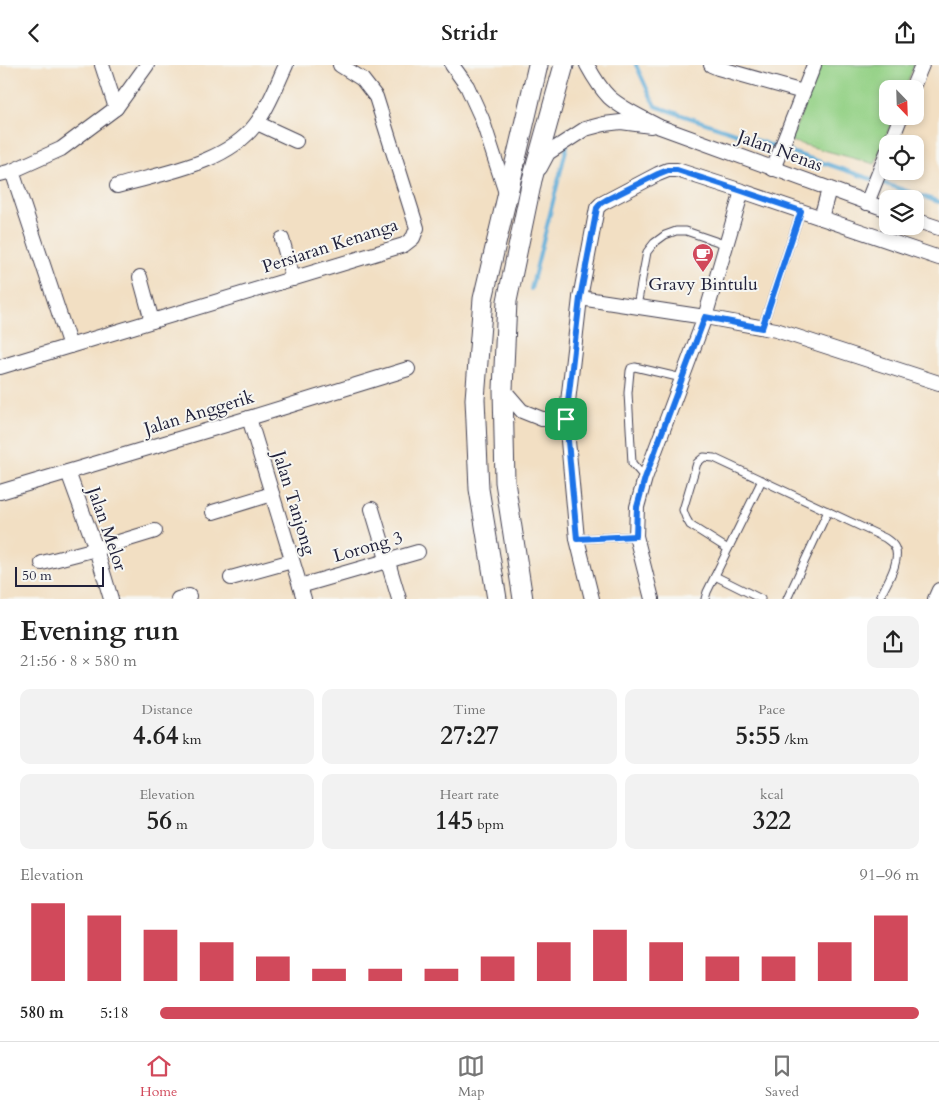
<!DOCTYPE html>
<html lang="en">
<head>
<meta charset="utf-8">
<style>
	:root { --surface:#fff; --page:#f2f2f2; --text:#222; --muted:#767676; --line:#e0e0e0; --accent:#d1495b }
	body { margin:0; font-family:Cardo,serif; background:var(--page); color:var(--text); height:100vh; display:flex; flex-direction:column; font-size:19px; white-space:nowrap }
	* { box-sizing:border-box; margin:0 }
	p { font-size:16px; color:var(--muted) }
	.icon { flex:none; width:28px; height:28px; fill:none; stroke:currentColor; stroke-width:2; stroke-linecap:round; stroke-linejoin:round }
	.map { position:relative; height:534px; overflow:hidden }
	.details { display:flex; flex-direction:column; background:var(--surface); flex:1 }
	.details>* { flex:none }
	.needle { width:32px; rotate:157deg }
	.tools { position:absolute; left:879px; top:15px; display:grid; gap:10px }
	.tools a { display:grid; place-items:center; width:45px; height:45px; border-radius:10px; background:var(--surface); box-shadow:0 2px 8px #0003; font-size:25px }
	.scale { position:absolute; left:15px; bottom:12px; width:89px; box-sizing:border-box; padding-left:5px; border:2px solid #22223b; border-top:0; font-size:14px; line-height:18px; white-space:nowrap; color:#22223b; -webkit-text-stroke:4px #f6f6f2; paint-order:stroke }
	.pin { position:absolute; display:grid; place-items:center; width:42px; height:42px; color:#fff; margin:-21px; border-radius:10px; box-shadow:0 2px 8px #0006 }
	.round { display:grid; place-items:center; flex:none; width:52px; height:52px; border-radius:10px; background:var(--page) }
	.headline { display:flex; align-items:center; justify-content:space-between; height:85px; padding:0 20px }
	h1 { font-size:28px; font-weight:600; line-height:38px }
	.figures { display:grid; grid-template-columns:repeat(3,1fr); gap:8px; height:85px; padding:5px 20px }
	.figures div { display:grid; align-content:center; border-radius:10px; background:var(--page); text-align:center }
	.figures b { font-size:25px; font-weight:600 }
	.figures small { font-size:14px; font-weight:400 }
	.figures p { font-size:14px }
	.chart { height:140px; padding:10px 20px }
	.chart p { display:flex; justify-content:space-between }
	.chart svg { width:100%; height:90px; margin-top:5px; stroke:var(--accent); stroke-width:6 }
	ul { padding:0 20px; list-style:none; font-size:16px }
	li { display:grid; grid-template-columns:80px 60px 1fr; align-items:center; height:38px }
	li i { height:12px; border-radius:6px; background:var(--accent) }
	header { display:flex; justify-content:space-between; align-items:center; height:65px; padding:0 20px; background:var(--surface); font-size:22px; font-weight:600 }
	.tab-bar { display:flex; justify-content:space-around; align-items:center; height:70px; border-top:1px solid var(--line); background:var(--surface); font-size:14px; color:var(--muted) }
	.tab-bar a { display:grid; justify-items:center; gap:2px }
	.tab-bar .selected { color:var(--accent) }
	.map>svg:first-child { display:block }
</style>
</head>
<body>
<header><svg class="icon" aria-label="back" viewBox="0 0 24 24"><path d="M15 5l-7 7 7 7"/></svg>Stridr<svg class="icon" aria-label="share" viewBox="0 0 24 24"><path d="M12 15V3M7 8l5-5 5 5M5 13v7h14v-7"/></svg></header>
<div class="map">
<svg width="939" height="534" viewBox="0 0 939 534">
	<rect width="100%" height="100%" fill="#f6f6f2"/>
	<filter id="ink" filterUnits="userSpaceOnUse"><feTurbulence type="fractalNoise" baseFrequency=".02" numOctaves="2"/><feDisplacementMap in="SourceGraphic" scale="10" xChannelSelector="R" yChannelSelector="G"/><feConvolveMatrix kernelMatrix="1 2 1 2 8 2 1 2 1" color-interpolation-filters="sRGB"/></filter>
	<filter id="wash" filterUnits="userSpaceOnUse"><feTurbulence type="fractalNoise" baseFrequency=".0096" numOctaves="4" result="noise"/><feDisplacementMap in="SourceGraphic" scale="20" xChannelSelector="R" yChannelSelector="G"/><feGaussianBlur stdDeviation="1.12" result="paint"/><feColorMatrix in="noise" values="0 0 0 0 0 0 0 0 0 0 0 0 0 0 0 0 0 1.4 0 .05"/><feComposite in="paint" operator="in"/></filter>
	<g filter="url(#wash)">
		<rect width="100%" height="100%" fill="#f2dfc3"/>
		<polygon fill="#94d186" stroke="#5b7a60" points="822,0 914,0 905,24 888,24 888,51 894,51 875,99 790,76"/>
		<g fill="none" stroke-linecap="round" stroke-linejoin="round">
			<g stroke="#5daad6" stroke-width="4">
				<polyline points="636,0 655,41 939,137"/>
				<polyline points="531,224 567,81"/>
			</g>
		</g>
	</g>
	<g filter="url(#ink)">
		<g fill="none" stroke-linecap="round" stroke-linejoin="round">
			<g stroke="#413e4f" stroke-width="9">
				<g id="lane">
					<polyline points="637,241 647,187 654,178 665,170 676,166 686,166 727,180"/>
					<polyline points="762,263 801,146"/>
					<polyline points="645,413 632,398 628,328 630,306 631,303 635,302 682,313"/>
					<polyline points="577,474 636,471"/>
					<path d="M728,484L690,460L686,453L683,445L697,398L704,392L714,393L885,473C888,475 892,478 894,481C903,494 885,521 879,534"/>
					<polyline points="715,511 761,534"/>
					<polyline points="705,534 707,527 762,415"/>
					<polyline points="787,534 828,446"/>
				</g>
			</g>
			<g stroke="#413e4f" stroke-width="16">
				<g id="street">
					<polyline points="102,0 116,43"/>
					<polyline points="452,0 467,21 482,54 507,131"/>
					<path d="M587,0C593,11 600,23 609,32C622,44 644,54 660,62L888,145"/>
					<polyline points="711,0 718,3 803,27"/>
					<polyline points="912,24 922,0"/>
					<polyline points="257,58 296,76"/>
					<polyline points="890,79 901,51"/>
					<polyline points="540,103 548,88 585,64 604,59 621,57 651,61"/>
					<polyline points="773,104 814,0"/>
					<polyline points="12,106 70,281"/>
					<polyline points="0,109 12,106 61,84 116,43 147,0"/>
					<path d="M117,121C163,108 226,99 256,59C269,42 277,19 286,0"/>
					<polyline points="867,138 888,85"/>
					<polyline points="821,153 829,124"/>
					<polyline points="915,155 939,163"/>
					<polyline points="282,174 293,214"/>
					<polyline points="140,212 152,256"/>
					<polyline points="580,233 705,252 776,265 939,318"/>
					<polyline points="0,302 404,180 413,173 417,163 376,32 362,14 340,0"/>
					<polyline points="503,324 522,346 542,354 566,354"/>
					<polyline points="249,353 304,534"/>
					<polyline points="68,407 96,484 111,534"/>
					<polyline points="0,427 249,353 408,304"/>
					<polyline points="372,444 399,534"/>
					<polyline points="213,447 272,429"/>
					<polyline points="42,498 96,484 155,466"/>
					<polyline points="231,513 292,496"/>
					<polyline points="300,521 418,487"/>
					<polyline points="178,534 189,531"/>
					<polyline points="592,534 577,474 566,354 580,233 597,143 601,139 658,109 668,105 677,105 742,126 939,193"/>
					<polyline points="652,534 636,471 637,442 645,413 705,252 742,126"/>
					<polyline points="935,534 939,525"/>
				</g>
			</g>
			<g stroke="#413e4f" stroke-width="21">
				<g id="secondary">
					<polyline points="497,534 479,424 475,334 483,234 538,0"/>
					<polyline points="523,534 505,417 503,324 507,236 532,115 564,0"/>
				</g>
			</g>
			<use href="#lane" stroke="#fff" stroke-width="7"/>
			<use href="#street" stroke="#fff" stroke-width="14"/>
			<use href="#secondary" stroke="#fff" stroke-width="19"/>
		</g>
	</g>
	<g fill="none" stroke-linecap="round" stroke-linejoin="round" filter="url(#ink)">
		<g stroke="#fff" stroke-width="10">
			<polygon id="route" points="668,105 677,105 742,126 801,146 762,263 705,252 645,413 637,442 636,471 577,474 566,354 580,233 597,143 601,138 606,135 658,109"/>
		</g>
		<use href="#route" stroke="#1a73e8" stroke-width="6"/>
	</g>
	<defs>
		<g id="cafe-pin" transform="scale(1.125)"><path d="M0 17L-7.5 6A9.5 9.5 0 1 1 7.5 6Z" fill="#d1495b" stroke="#f6f6f2"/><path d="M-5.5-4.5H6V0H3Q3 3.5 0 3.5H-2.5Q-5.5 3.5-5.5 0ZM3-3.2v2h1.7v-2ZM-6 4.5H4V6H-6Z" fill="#fff"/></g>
	</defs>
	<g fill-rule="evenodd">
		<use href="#cafe-pin" x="703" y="189"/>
	</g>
	<g text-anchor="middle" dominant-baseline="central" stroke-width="4" stroke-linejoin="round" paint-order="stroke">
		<g font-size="18" fill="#22223b" stroke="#f6f6f2">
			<text transform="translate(780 86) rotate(20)">Jalan Nenas</text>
			<text transform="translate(330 181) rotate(-18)">Persiaran Kenanga</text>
			<text transform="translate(199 348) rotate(-17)">Jalan Anggerik</text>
			<text transform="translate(294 438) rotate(73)">Jalan Tanjong</text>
			<text transform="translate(107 464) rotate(71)">Jalan Melor</text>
			<text transform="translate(368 482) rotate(-16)">Lorong 3</text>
		</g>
		<g font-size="18" fill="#22223b" stroke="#f6f6f2">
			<text x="703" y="219">Gravy Bintulu</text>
		</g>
	</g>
</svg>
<div class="tools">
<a><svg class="needle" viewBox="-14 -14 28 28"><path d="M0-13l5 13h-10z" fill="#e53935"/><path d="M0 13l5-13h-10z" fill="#767676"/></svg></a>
<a><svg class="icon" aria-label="locate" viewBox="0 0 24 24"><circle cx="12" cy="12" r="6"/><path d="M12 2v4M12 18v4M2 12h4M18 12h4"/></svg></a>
<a><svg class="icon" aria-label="layers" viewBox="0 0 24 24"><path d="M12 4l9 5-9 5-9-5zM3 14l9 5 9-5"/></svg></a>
</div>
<div class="scale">50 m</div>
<div class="pin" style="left:566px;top:354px;background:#1e9e55"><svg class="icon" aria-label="arrive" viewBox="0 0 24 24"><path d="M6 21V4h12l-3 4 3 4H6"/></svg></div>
</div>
<section class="details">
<div class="headline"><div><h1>Evening run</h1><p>21:56 · 8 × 580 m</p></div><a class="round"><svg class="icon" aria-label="share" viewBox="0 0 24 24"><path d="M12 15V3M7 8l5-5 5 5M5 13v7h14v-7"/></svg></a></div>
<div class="figures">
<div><p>Distance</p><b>4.64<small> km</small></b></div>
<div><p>Time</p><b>27:27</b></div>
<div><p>Pace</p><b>5:55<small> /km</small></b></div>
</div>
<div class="figures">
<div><p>Elevation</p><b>56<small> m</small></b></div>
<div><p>Heart rate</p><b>145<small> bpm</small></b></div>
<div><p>kcal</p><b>322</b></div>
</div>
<div class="chart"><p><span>Elevation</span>91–96 m</p>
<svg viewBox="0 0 160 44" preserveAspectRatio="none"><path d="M5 44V6M15 44V12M25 44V19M35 44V25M45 44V32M55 44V38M65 44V38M75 44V38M85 44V32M95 44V25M105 44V19M115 44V25M125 44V32M135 44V32M145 44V25M155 44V12"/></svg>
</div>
<ul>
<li><b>580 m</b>5:18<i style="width:100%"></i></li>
</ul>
</section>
<nav class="tab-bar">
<a class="selected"><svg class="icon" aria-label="home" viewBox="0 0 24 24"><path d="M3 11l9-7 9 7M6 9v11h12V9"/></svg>Home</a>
<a><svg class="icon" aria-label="map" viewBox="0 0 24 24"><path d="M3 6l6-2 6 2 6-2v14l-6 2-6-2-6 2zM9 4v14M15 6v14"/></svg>Map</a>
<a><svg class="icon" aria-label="saved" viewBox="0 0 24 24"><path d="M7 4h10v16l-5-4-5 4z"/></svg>Saved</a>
</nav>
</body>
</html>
